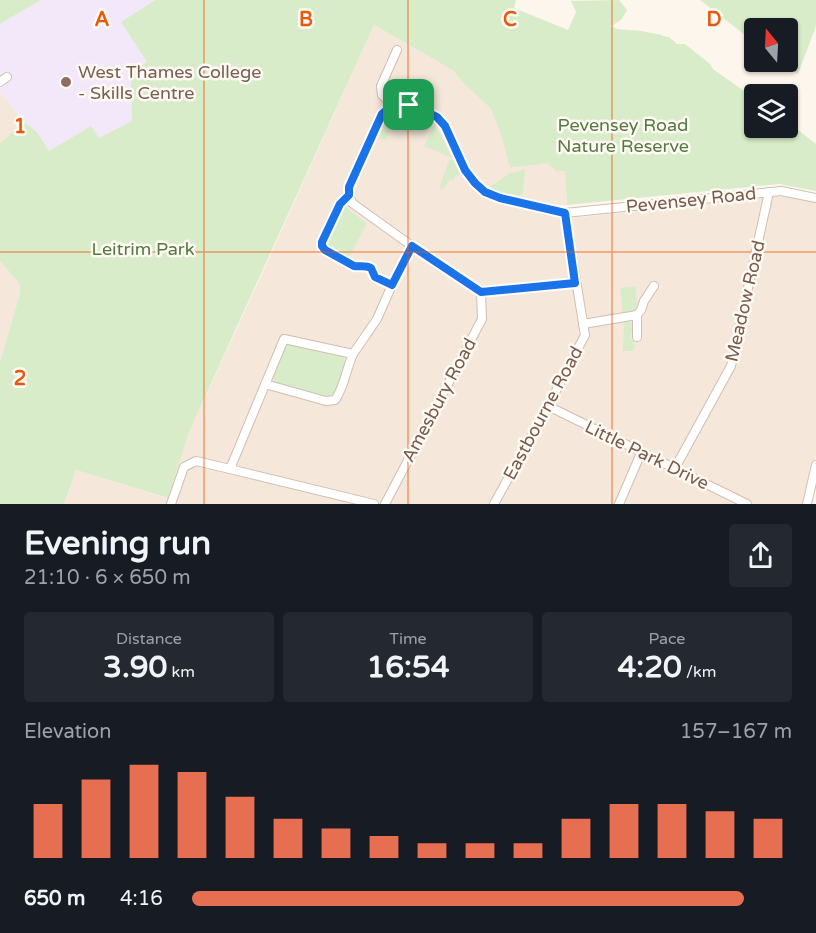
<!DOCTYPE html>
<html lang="en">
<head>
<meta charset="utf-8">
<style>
	:root { --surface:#171b24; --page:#242831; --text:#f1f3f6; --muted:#9ea1a6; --accent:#e76f51 }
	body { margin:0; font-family:"Varela Round",sans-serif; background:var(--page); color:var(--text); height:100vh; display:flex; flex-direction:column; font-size:22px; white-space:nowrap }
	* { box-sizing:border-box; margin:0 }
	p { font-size:20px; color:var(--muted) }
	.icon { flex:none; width:33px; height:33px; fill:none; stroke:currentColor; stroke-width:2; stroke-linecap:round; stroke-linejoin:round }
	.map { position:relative; height:504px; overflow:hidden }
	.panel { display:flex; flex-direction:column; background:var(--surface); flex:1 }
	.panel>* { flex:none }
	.needle { width:39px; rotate:342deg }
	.buttons { position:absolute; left:744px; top:18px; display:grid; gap:12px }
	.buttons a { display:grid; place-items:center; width:54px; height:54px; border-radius:6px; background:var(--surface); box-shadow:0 2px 4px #0004; font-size:30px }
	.pin { position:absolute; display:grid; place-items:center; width:51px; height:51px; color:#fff; margin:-26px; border-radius:12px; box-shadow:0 3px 9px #0006 }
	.round { display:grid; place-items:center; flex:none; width:63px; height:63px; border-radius:6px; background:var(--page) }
	.overview { display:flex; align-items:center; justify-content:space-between; height:102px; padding:0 24px }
	h1 { font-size:33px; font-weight:800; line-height:45px }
	.stats { display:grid; grid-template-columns:repeat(3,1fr); gap:9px; height:102px; padding:6px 24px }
	.stats div { display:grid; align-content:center; border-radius:6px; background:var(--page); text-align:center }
	.stats b { font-size:30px; font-weight:800 }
	.stats small { font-size:16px; font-weight:400 }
	.stats p { font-size:16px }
	.chart { height:168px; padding:12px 24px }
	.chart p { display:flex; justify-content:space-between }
	.chart svg { width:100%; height:108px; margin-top:6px; stroke:var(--accent); stroke-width:6 }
	ul { padding:0 24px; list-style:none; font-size:20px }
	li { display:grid; grid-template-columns:96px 72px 1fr; align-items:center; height:45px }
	li i { height:15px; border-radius:8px; background:var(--accent) }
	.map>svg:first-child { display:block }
</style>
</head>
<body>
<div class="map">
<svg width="816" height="504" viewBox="0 0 816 504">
	<rect width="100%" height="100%" fill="#fdf6ec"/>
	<g fill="#f5e8da">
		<polygon points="374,25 454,71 460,80 491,109 501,133 511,168 565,160 567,205 559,205 562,219 781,196 816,201 816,453 814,470 802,504 64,504 76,470 167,498 189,432 260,278"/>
		<polygon points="0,92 24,122 0,143"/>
		<polygon points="0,261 19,283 20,293 0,362"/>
	</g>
	<polygon fill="#f3e8fa" points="41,0 155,0 122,22 147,62 131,72 133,121 99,139 91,126 49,151 37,132 24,122 0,92 0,24"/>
	<g fill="#d8ecc9">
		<polygon points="0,0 41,0 0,24"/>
		<polygon points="155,0 516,0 514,8 568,30 576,12 571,1 619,0 627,10 621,20 611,26 617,29 641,31 662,35 662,36 669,37 677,44 685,44 710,64 713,69 754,98 754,128 788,128 788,122 816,144 816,191 779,184 567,205 565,171 556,171 547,163 510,168 501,134 491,109 460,80 454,71 374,25 189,432 168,498 76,470 64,504 0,504 0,362 20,293 19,283 0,261 0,143 24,122 37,132 49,151 91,126 99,138 132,121 131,72 147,62 121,22"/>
		<polygon points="700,0 816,0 816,26 798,74 781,62 788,62 788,28 754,28 754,42"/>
		<path d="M404,111L408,112L406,118L399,117L396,118L385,141L379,137C385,123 387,114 404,111Z"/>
		<polygon points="434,125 441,135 451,156 450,157 424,146"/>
		<polygon points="449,160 453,160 460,174 454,177 453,180 450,179 443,190 439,188"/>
		<path d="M525,169L523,193L520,196C509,194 499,193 490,187L508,174Z"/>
		<polygon points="346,205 350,211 367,223 348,259 326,248 325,241 341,207"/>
		<polygon points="636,286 637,310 634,313 623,314 620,288"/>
		<polygon points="626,320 630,321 633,327 630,338 634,341 635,347 632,351 623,351 624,321"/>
		<path d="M292,344L342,354L345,362C342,372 340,385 334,394L326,397L278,384L274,382L272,376L283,348Z"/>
	</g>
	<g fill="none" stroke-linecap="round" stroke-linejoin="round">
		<g stroke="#d1beb0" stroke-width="10">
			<g id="minor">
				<polyline points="0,82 7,77"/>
				<polyline points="393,106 382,95 381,86 397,50"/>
				<path d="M349,195L340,204L322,241V246L325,250L354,266C360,267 365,265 371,268L375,277L392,285"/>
				<polyline points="412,246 481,292 575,283"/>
				<polyline points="583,324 637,315 641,310 644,301 654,286"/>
				<polyline points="637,337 637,315"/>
				<path d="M265,384L326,401L335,400C345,386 346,369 353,354"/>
				<polyline points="548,406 747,504"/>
				<polyline points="675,468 731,366 769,192"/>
				<polyline points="230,469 374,504"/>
				<polyline points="171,504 184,467 196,461 230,469 284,339 353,354 377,319 392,285 412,246 352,203 349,195 349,187 382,114 387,109 393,106 402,104 425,111 437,117 445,127 465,170 475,183 485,192 500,198 565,213 781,191 816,198"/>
				<polyline points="385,504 482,319 481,292"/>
				<polyline points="494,504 548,406 585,335 565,213"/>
				<polyline points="619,504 641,453"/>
				<polyline points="807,504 816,465"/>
			</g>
		</g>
		<use href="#minor" stroke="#fff" stroke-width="8"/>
	</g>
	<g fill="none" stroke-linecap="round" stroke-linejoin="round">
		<g stroke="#fff" stroke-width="12">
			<path id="route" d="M402,104L425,111L437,117L445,126L465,170L475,183L485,192L500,198L565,213L575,283L481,292L412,246L392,285L375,277L371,268C365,265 360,267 354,266L325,250L322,246V242L340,204L349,195V187L382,114C388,108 393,105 402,104Z"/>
		</g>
		<use href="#route" stroke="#1a73e8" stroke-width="8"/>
	</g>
	<path fill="none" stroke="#e8590c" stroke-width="1.5" stroke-opacity="0.55" d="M204,0V504M408,0V504M612,0V504M0,252H816"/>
	<circle fill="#8d6e63" stroke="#fffaf3" stroke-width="2" cx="66" cy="82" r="6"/>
	<g text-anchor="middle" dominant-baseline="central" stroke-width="5" stroke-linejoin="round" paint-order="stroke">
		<g font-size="18" fill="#785e54" stroke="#fffaf3" text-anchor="start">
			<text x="78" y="72">West Thames College<tspan x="78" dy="21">- Skills Centre</tspan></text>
		</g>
		<g font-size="18" fill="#537a41" stroke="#fffaf3">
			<text x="623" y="125">Pevensey Road<tspan x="623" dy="21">Nature Reserve</tspan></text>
			<text x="143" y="249">Leitrim Park</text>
		</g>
		<g font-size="18" fill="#7a5c4d" stroke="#fffaf3">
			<text transform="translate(691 200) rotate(-6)">Pevensey Road</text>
			<text transform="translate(745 301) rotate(-77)">Meadow Road</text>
			<text transform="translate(439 400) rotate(-62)">Amesbury Road</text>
			<text transform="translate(543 413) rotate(-62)">Eastbourne Road</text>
			<text transform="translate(647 455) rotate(26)">Little Park Drive</text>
		</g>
	</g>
	<g font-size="20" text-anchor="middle" font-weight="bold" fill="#e8590c" stroke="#fffaf3" stroke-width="5" stroke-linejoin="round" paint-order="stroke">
		<text x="102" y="26">A</text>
		<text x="306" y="26">B</text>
		<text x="510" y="26">C</text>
		<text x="714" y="26">D</text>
		<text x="20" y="133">1</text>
		<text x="20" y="385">2</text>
	</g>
</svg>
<div class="buttons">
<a><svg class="needle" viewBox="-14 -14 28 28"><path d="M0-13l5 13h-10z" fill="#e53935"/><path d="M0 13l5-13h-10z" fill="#9ea1a6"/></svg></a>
<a><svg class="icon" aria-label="layers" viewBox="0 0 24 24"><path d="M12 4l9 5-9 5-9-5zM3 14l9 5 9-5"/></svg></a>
</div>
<div class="pin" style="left:409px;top:105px;background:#1e9e55"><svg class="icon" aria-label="arrive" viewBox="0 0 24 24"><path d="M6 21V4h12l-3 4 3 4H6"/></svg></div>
</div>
<section class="panel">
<div class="overview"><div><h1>Evening run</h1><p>21:10 · 6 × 650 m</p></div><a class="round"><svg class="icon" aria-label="share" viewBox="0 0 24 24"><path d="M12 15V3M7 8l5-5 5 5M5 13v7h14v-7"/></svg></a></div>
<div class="stats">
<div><p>Distance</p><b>3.90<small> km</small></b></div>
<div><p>Time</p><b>16:54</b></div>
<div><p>Pace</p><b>4:20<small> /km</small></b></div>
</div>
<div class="chart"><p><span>Elevation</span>157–167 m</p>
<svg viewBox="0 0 160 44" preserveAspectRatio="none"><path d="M5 44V22M15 44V12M25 44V6M35 44V9M45 44V19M55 44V28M65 44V32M75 44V35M85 44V38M95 44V38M105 44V38M115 44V28M125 44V22M135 44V22M145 44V25M155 44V28"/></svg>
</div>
<ul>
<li><b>650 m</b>4:16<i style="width:92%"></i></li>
</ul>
</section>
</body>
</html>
